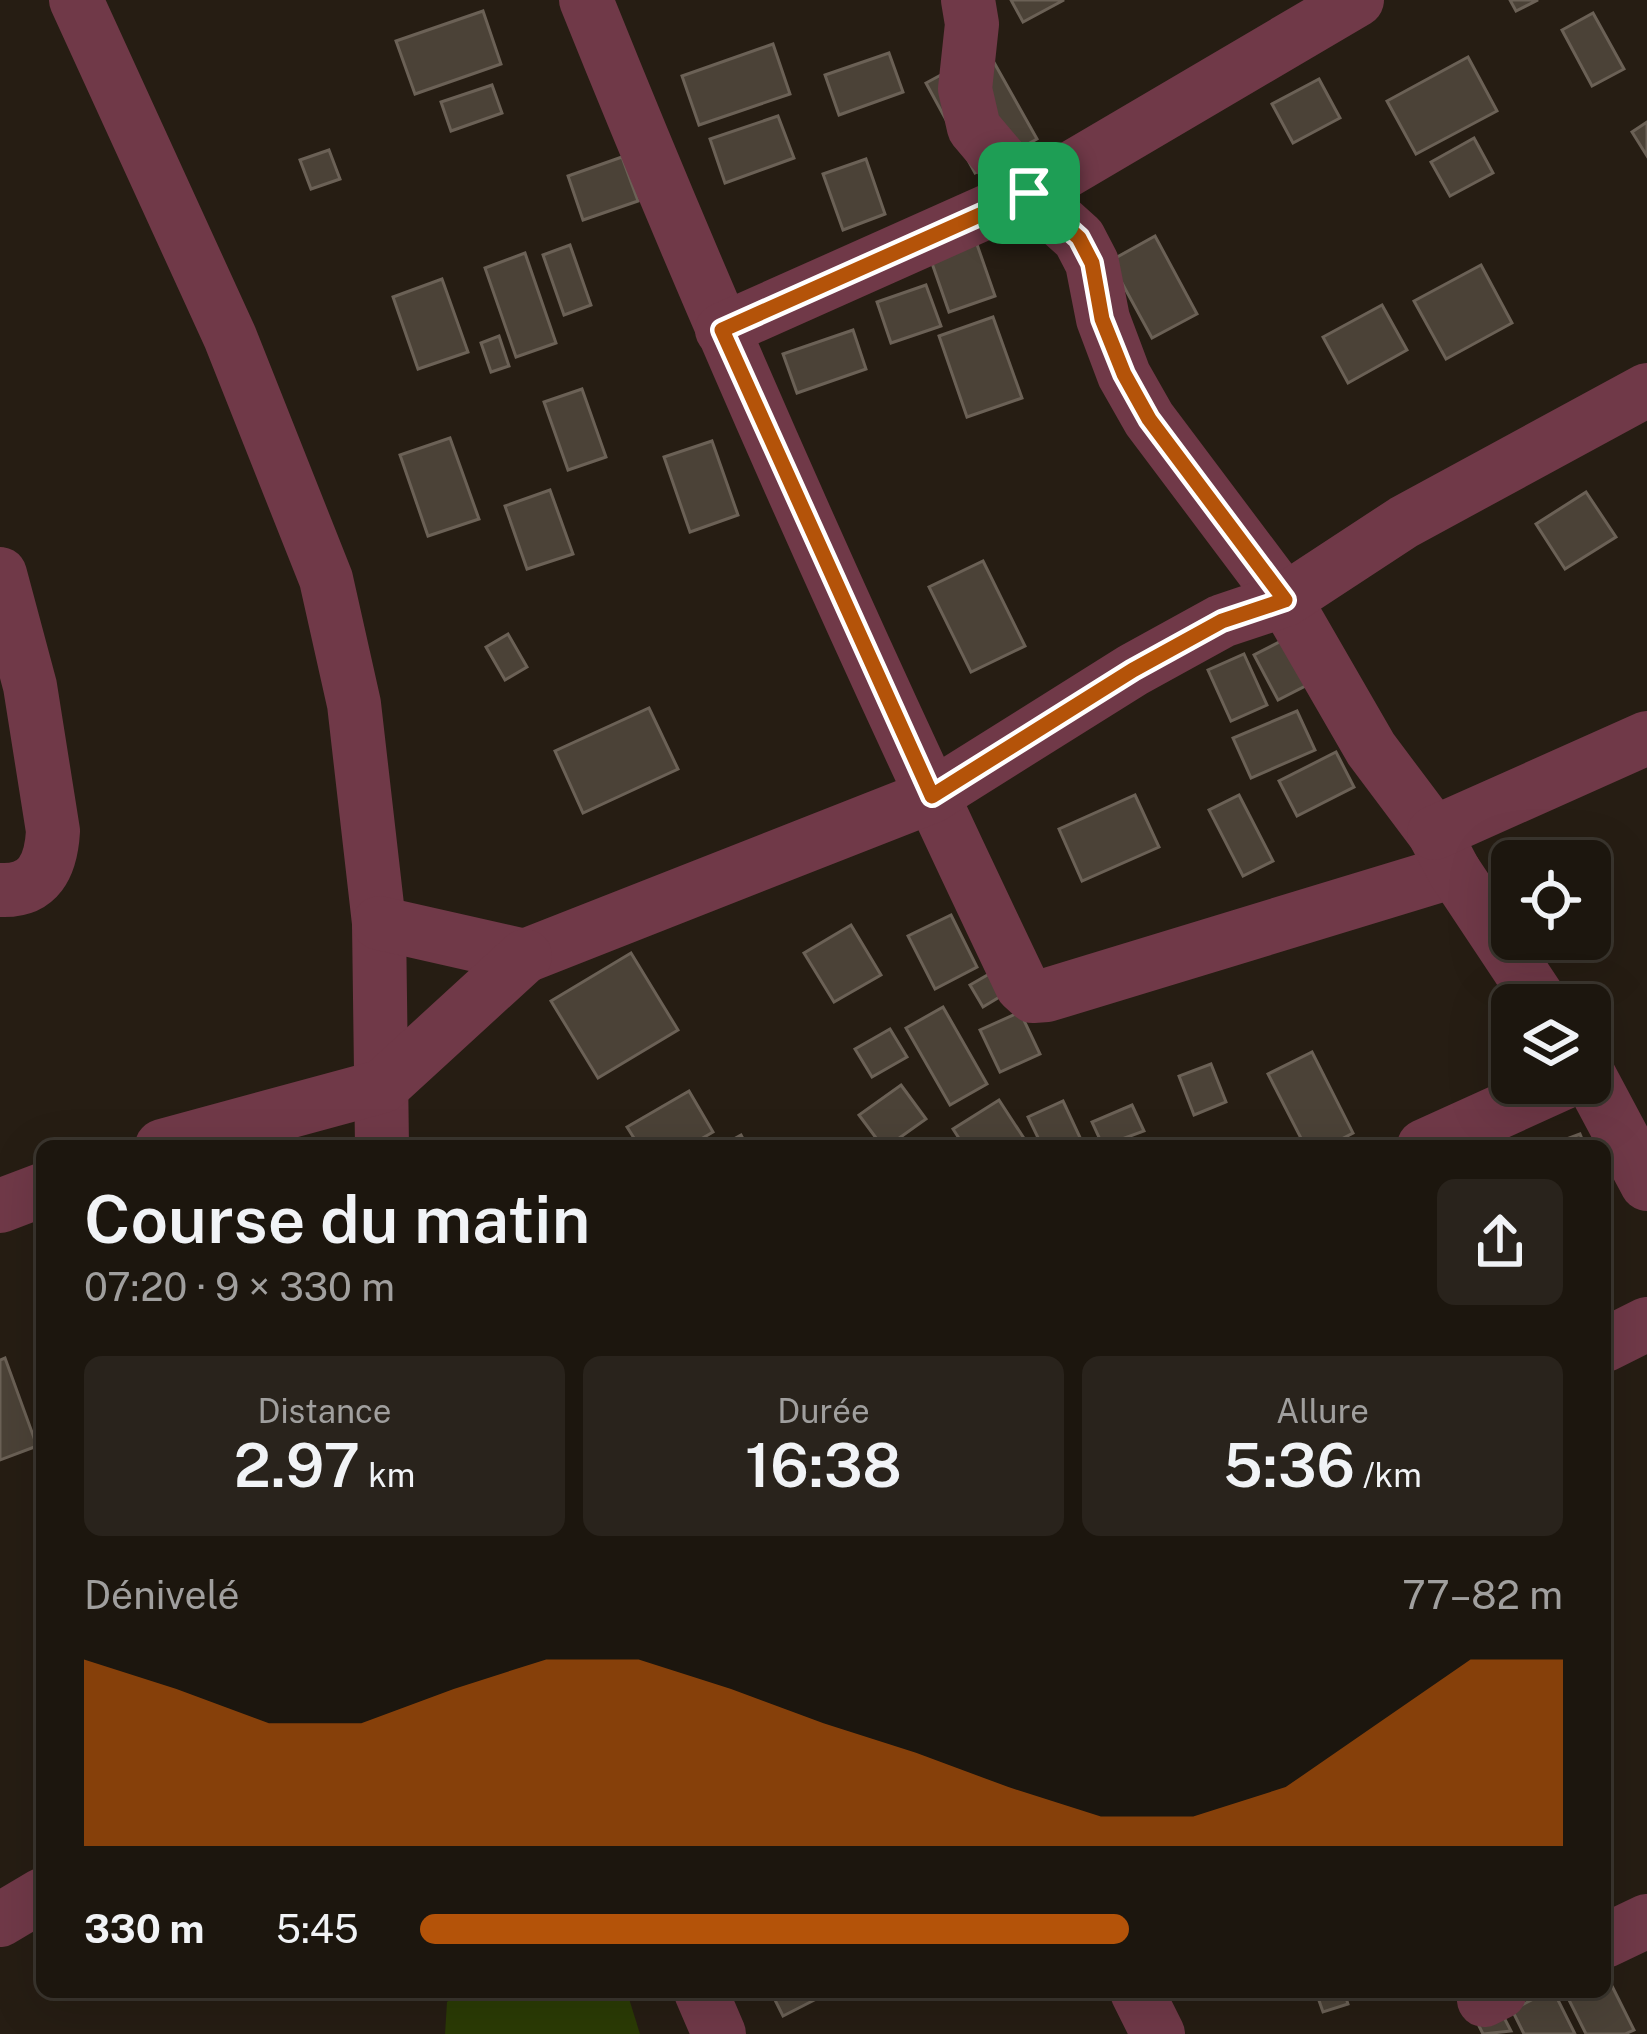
<!DOCTYPE html>
<html lang="fr">
<head>
<meta charset="utf-8">
<style>
	:root { --surface:#1c160e; --page:#29231c; --text:#f1f3f6; --muted:#a09f9e; --line:#3a352e; --accent:#b45309 }
	body { margin:0; font-family:"Public Sans",sans-serif; background:var(--page); color:var(--text); height:100vh; display:flex; flex-direction:column; font-size:45px; white-space:nowrap }
	* { box-sizing:border-box; margin:0 }
	p { font-size:39px; color:var(--muted) }
	.icon { flex:none; width:66px; height:66px; fill:none; stroke:currentColor; stroke-width:2; stroke-linecap:round; stroke-linejoin:round }
	.map { position:relative; flex:1; overflow:hidden }
	.sheet { position:absolute; left:36px; top:1140px; width:1575px; height:858px; display:flex; flex-direction:column; background:var(--surface); border-radius:18px; box-shadow:0 12px 48px #0002,0 0 0 3px var(--line) }
	.sheet>* { flex:none }
	.buttons { position:absolute; left:1491px; top:840px; display:grid; gap:24px }
	.buttons a { display:grid; place-items:center; width:120px; height:120px; border-radius:18px; background:var(--surface); box-shadow:0 12px 48px #0002,0 0 0 3px var(--line); font-size:60px }
	.pin { position:absolute; display:grid; place-items:center; width:102px; height:102px; color:#fff; margin:-51px; border-radius:24px; box-shadow:0 6px 18px #0006 }
	.round { display:grid; place-items:center; flex:none; width:126px; height:126px; border-radius:18px; background:var(--page) }
	.headline { display:flex; align-items:center; justify-content:space-between; height:204px; padding:0 48px }
	h1 { font-size:66px; font-weight:600; line-height:90px }
	.figures { display:grid; grid-template-columns:repeat(3,1fr); gap:18px; height:204px; padding:12px 48px }
	.figures div { display:grid; align-content:center; border-radius:18px; background:var(--page); text-align:center }
	.figures b { font-size:60px; font-weight:600 }
	.figures small { font-size:33px; font-weight:400 }
	.figures p { font-size:33px }
	.chart { height:336px; padding:24px 48px }
	.chart p { display:flex; justify-content:space-between }
	.chart svg { width:100%; height:216px; margin-top:12px; fill:var(--accent); opacity:.7 }
	ul { padding:0 48px; list-style:none; font-size:39px }
	li { display:grid; grid-template-columns:192px 144px 1fr; align-items:center; height:90px }
	li i { height:30px; border-radius:15px; background:var(--accent) }
	.map>svg:first-child { display:block }
</style>
</head>
<body>
<div class="map">
<svg width="1647" height="2034" viewBox="0 0 1647 2034">
	<rect width="100%" height="100%" fill="#261d13"/>
	<polygon fill="#2b3b05" points="458,1992 627,1992 640,2034 445,2034 447,2002"/>
	<g fill="#4b4237" stroke="#6b6156" stroke-width="3">
		<polygon points="1011,0 1064,0 1023,22"/>
		<polygon points="1510,0 1538,0 1516,11"/>
		<polygon points="483,11 501,64 415,94 396,41"/>
		<polygon points="1593,13 1624,69 1592,86 1562,30"/>
		<polygon points="773,44 790,94 699,125 682,76"/>
		<polygon points="987,50 1037,139 975,173 926,83"/>
		<polygon points="889,53 903,92 839,115 825,75"/>
		<polygon points="1468,57 1497,111 1416,154 1387,101"/>
		<polygon points="1319,79 1340,118 1293,143 1272,104"/>
		<polygon points="492,85 502,113 451,131 441,102"/>
		<polygon points="778,116 794,158 725,183 710,139"/>
		<polygon points="1647,122 1647,156 1632,132"/>
		<polygon points="1474,138 1493,173 1450,196 1431,162"/>
		<polygon points="329,150 340,179 311,189 300,160"/>
		<polygon points="622,157 638,201 583,220 568,176"/>
		<polygon points="866,159 885,214 843,230 823,174"/>
		<polygon points="973,233 995,296 949,312 927,249"/>
		<polygon points="1155,236 1197,314 1152,338 1110,261"/>
		<polygon points="570,245 591,305 564,315 543,255"/>
		<polygon points="525,253 556,343 516,357 485,268"/>
		<polygon points="1481,265 1512,323 1446,359 1414,301"/>
		<polygon points="442,279 468,352 418,369 393,297"/>
		<polygon points="926,285 941,326 891,343 877,302"/>
		<polygon points="1382,305 1407,350 1348,383 1323,337"/>
		<polygon points="993,317 1022,398 967,417 939,336"/>
		<polygon points="853,330 866,369 797,393 783,354"/>
		<polygon points="499,336 509,366 491,372 481,343"/>
		<polygon points="582,389 606,457 568,470 544,402"/>
		<polygon points="450,438 479,519 428,536 400,455"/>
		<polygon points="712,441 738,515 690,532 664,457"/>
		<polygon points="550,490 573,554 527,569 505,506"/>
		<polygon points="1586,492 1616,537 1565,569 1536,524"/>
		<polygon points="983,561 1025,646 971,672 929,587"/>
		<polygon points="508,634 527,667 505,680 486,647"/>
		<polygon points="1291,636 1315,681 1278,700 1254,655"/>
		<polygon points="1244,654 1267,705 1231,721 1208,670"/>
		<polygon points="649,708 678,769 583,813 555,751"/>
		<polygon points="1297,711 1315,750 1251,778 1233,738"/>
		<polygon points="1336,752 1354,787 1297,816 1279,781"/>
		<polygon points="1135,795 1159,847 1082,881 1059,829"/>
		<polygon points="1239,795 1273,861 1243,876 1209,810"/>
		<polygon points="951,915 977,967 935,989 908,936"/>
		<polygon points="851,925 881,975 834,1002 804,953"/>
		<polygon points="631,953 678,1030 598,1078 551,1001"/>
		<polygon points="1003,966 1016,987 983,1007 970,985"/>
		<polygon points="943,1007 987,1084 950,1105 906,1028"/>
		<polygon points="1020,1012 1040,1054 1000,1072 980,1030"/>
		<polygon points="890,1029 907,1057 872,1077 855,1049"/>
		<polygon points="1312,1052 1353,1133 1328,1146 1305,1146 1268,1074"/>
		<polygon points="1211,1064 1226,1102 1194,1115 1179,1076"/>
		<polygon points="901,1085 926,1119 888,1146 882,1146 859,1115"/>
		<polygon points="689,1091 713,1132 689,1146 639,1146 627,1127"/>
		<polygon points="999,1100 1029,1146 964,1146 953,1129"/>
		<polygon points="1063,1101 1084,1146 1042,1146 1028,1117"/>
		<polygon points="1132,1105 1144,1131 1103,1146 1092,1122"/>
		<polygon points="1580,1134 1585,1146 1548,1146"/>
		<polygon points="741,1135 747,1146 721,1146"/>
		<polygon points="5,1358 37,1446 0,1460 0,1360"/>
		<polygon points="1605,1972 1634,2030 1625,2034 1586,2034 1565,1992 1605,1992"/>
		<polygon points="771,1992 830,1992 783,2016"/>
		<polygon points="1316,1992 1344,1992 1348,2004 1323,2012"/>
		<polygon points="1547,1992 1554,1992 1575,2034 1524,2034 1512,2010"/>
		<polygon points="1496,2002 1511,2031 1483,2034 1473,2014"/>
	</g>
	<g fill="none" stroke-linecap="round" stroke-linejoin="round">
		<g stroke="#703948" stroke-width="54">
			<polyline points="76,0 230,337 326,579 354,704 379,923 382,1146"/>
			<path d="M586,0C720,334 867,662 1022,986L1033,996L1047,995L1454,871"/>
			<polyline points="968,0 972,24 965,89 974,128 1029,193 1079,238 1092,263 1103,319 1124,375 1149,419 1285,600 1371,749 1434,833 1454,871 1543,1005"/>
			<polyline points="722,330 1029,193 1357,0"/>
			<path d="M0,574L30,686L53,831C51,866 39,892 0,890"/>
			<polyline points="1434,833 1647,738"/>
			<polyline points="379,923 525,956 932,796 1133,670 1222,621 1285,600 1404,522 1647,390"/>
			<polyline points="1590,1077 1647,1184"/>
			<polyline points="162,1146 383,1086 525,956"/>
			<polyline points="1424,1146 1563,1083"/>
			<polyline points="0,1206 42,1190"/>
			<polyline points="1605,1345 1647,1324"/>
			<polyline points="0,1920 42,1895"/>
			<polyline points="1605,1941 1647,1921"/>
			<polyline points="701,1992 719,2034"/>
			<polyline points="1137,1992 1158,2034"/>
			<polyline points="1484,2000 1500,1992"/>
		</g>
	</g>
	<g fill="none" stroke-linecap="round" stroke-linejoin="round">
		<g stroke="#fff" stroke-width="24">
			<polygon id="route" points="1029,193 1079,238 1092,263 1102,319 1124,374 1149,419 1285,600 1222,621 1133,670 932,796 722,330"/>
		</g>
		<use href="#route" stroke="#b45309" stroke-width="15"/>
	</g>
</svg>
<div class="buttons">
<a><svg class="icon" aria-label="locate" viewBox="0 0 24 24"><circle cx="12" cy="12" r="6"/><path d="M12 2v4M12 18v4M2 12h4M18 12h4"/></svg></a>
<a><svg class="icon" aria-label="layers" viewBox="0 0 24 24"><path d="M12 4l9 5-9 5-9-5zM3 14l9 5 9-5"/></svg></a>
</div>
<div class="pin" style="left:1029px;top:193px;background:#1e9e55"><svg class="icon" aria-label="arrive" viewBox="0 0 24 24"><path d="M6 21V4h12l-3 4 3 4H6"/></svg></div>
<section class="sheet">
<div class="headline"><div><h1>Course du matin</h1><p>07:20 · 9 × 330 m</p></div><a class="round"><svg class="icon" aria-label="share" viewBox="0 0 24 24"><path d="M12 15V3M7 8l5-5 5 5M5 13v7h14v-7"/></svg></a></div>
<div class="figures">
<div><p>Distance</p><b>2.97<small> km</small></b></div>
<div><p>Durée</p><b>16:38</b></div>
<div><p>Allure</p><b>5:36<small> /km</small></b></div>
</div>
<div class="chart"><p><span>Dénivelé</span>77–82 m</p>
<svg viewBox="0 0 160 44" preserveAspectRatio="none"><path d="M0 44V6L10 12L20 19L30 19L40 12L50 6L60 6L70 12L80 19L90 25L100 32L110 38L120 38L130 32L140 19L150 6L160 6V44z"/></svg>
</div>
<ul>
<li><b>330 m</b>5:45<i style="width:62%"></i></li>
</ul>
</section>
</div>
</body>
</html>
